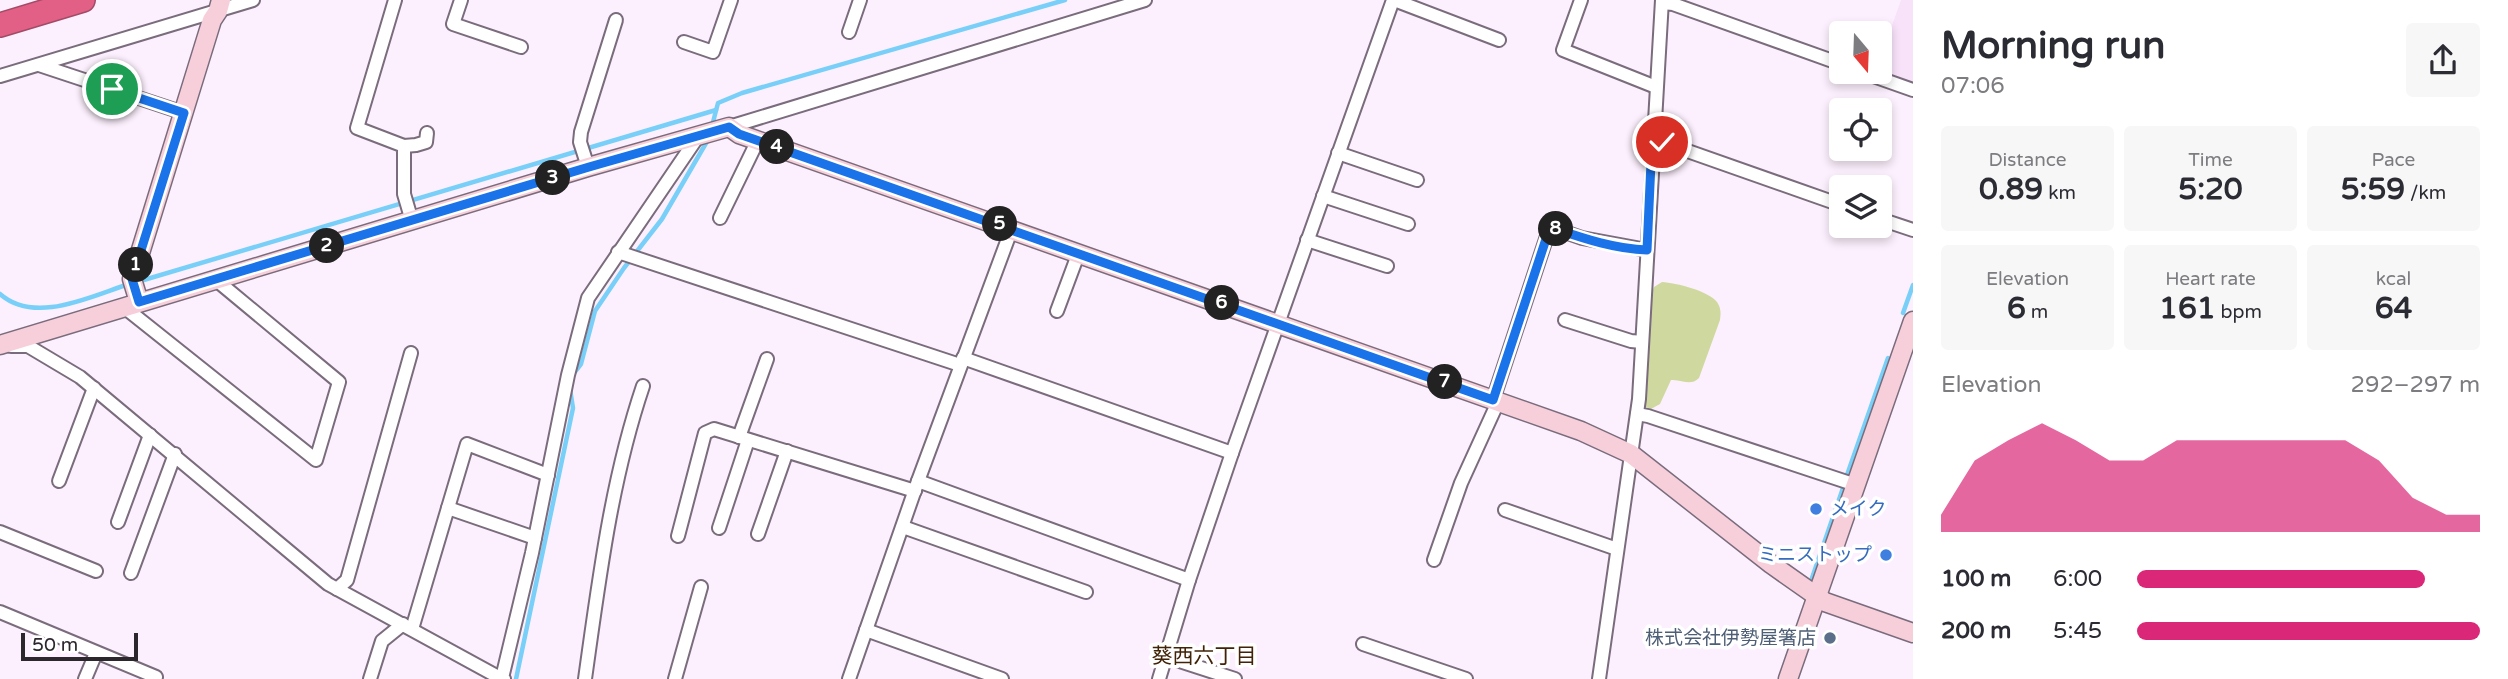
<!DOCTYPE html>
<html lang="en">
<head>
<meta charset="utf-8">
<style>
	:root { --surface:#fff; --page:#f7f7f7; --text:#2b2b33; --muted:#7c7c81; --accent:#db2777 }
	body { margin:0; font-family:"Varela Round","Noto Sans JP",sans-serif; background:var(--page); color:var(--text); height:100vh; display:flex; flex-direction:column; font-size:26px; white-space:nowrap }
	* { box-sizing:border-box; margin:0 }
	p { font-size:23px; color:var(--muted) }
	.icon { flex:none; width:38px; height:38px; fill:none; stroke:currentColor; stroke-width:2; stroke-linecap:round; stroke-linejoin:round }
	.map { position:relative; flex:1; overflow:hidden }
	.drawer { display:flex; flex-direction:column; background:var(--surface); width:595px }
	.drawer>* { flex:none }
	.needle { width:46px; rotate:161deg }
	.buttons { position:absolute; left:1829px; top:21px; display:grid; gap:14px }
	.buttons a { display:grid; place-items:center; width:63px; height:63px; border-radius:7px; background:var(--surface); box-shadow:0 4px 10px #0003; font-size:35px }
	.scale { position:absolute; left:21px; bottom:18px; width:117px; box-sizing:border-box; padding-left:7px; border:4px solid #2c262d; border-top:0; font-size:19px; line-height:24px; white-space:nowrap; color:#2c262d; -webkit-text-stroke:5px #fff; paint-order:stroke }
	.pin { position:absolute; display:grid; place-items:center; width:60px; height:60px; color:#fff; margin:-30px; border:4px solid #fff; border-radius:50%; box-shadow:0 2px 7px #0007 }
	.km { position:absolute; width:35px; height:35px; margin:-18px; border-radius:50%; background:#222; color:#fff; font-size:19px; line-height:35px; text-align:center }
	.round { display:grid; place-items:center; flex:none; width:74px; height:74px; border-radius:7px; background:var(--page) }
	.headline { display:flex; align-items:center; justify-content:space-between; height:119px; padding:0 28px }
	h1 { font-size:38px; font-weight:800; line-height:52px }
	.stats { display:grid; grid-template-columns:repeat(3,1fr); gap:10px; height:119px; padding:7px 28px }
	.stats div { display:grid; align-content:center; border-radius:7px; background:var(--page); text-align:center }
	.stats b { font-size:30px; font-weight:800 }
	.stats small { font-size:19px; font-weight:400 }
	.stats p { font-size:19px }
	.chart { height:196px; padding:14px 28px }
	.chart p { display:flex; justify-content:space-between }
	.chart svg { width:100%; height:126px; margin-top:7px; fill:var(--accent); opacity:.7 }
	ul { padding:0 28px; list-style:none; font-size:23px }
	li { display:grid; grid-template-columns:112px 84px 1fr; align-items:center; height:52px }
	li i { height:18px; border-radius:9px; background:var(--accent) }
	main { display:flex; flex:1; min-height:0 }
	.map>svg:first-child { display:block }
</style>
</head>
<body>
<main>
<div class="map">
<svg width="1913" height="679" viewBox="0 0 1913 679">
	<rect width="100%" height="100%" fill="#fdf0fe"/>
	<polygon fill="#f8e2fa" points="1901,0 1913,0 1913,84 1880,72 1880,59"/>
	<path fill="#cfd99f" d="M1662,282C1676,283 1709,291 1717,302C1721,308 1721,313 1720,320L1699,378C1690,387 1682,379 1671,380L1660,404L1651,409L1646,407L1644,402L1651,295L1654,287Z"/>
	<g fill="none" stroke-linecap="round" stroke-linejoin="round">
		<g stroke="#78cff8" stroke-width="4.5">
			<polyline points="712,126 718,103 742,93 1065,0"/>
			<polyline points="137,282 716,110"/>
			<path d="M0,294C35,325 91,296 129,284"/>
			<polyline points="1903,313 1913,285"/>
			<polyline points="574,373 581,364 595,311 624,268 662,219 709,138"/>
			<polyline points="1847,475 1888,358"/>
			<polyline points="1812,578 1843,488"/>
			<polyline points="516,679 573,408 570,389"/>
		</g>
		<g stroke="#7a6c7c" stroke-width="16">
			<g id="street">
				<polyline points="395,0 357,128 404,146 404,194 412,221"/>
				<polyline points="461,0 453,24 521,47"/>
				<polyline points="1394,0 1499,40"/>
				<polyline points="1581,0 1563,50 1656,87"/>
				<polyline points="1662,3 1673,4 1841,64"/>
				<polyline points="849,32 860,0"/>
				<polyline points="684,42 713,52 731,0"/>
				<polyline points="39,65 184,113"/>
				<polyline points="1862,72 1913,90"/>
				<polyline points="0,76 253,0"/>
				<polyline points="729,127 1145,0"/>
				<polyline points="1652,141 1662,142 1841,205"/>
				<polyline points="404,146 416,145 426,142 427,133"/>
				<polyline points="1338,153 1417,180"/>
				<polyline points="588,167 580,142 581,132 616,20"/>
				<polyline points="1323,196 1408,224"/>
				<polyline points="720,218 758,140"/>
				<polyline points="1880,219 1913,230"/>
				<polyline points="1307,240 1387,266"/>
				<polyline points="618,252 960,365"/>
				<polyline points="124,307 316,460 339,382 215,279"/>
				<polyline points="1057,311 1079,252"/>
				<polyline points="1565,320 1631,341 1642,342"/>
				<polyline points="11,346 28,346 33,349 80,377 328,584 502,679"/>
				<polyline points="963,358 1232,453"/>
				<polyline points="1493,400 1548,233 1556,229 1582,238 1647,250"/>
				<polyline points="1637,414 1648,416 1856,485"/>
				<polyline points="739,437 767,359"/>
				<polyline points="59,481 94,388"/>
				<polyline points="918,481 1189,580"/>
				<polyline points="448,508 535,538"/>
				<polyline points="1505,510 1617,549"/>
				<polyline points="118,522 150,435"/>
				<polyline points="903,527 1086,592"/>
				<polyline points="719,528 748,440"/>
				<polyline points="0,532 96,571"/>
				<polyline points="758,534 787,451"/>
				<polyline points="678,536 705,433 714,429 915,491"/>
				<polyline points="1434,560 1461,483 1498,402"/>
				<polyline points="131,573 175,454"/>
				<polyline points="337,589 347,580 411,353"/>
				<polyline points="0,612 156,677"/>
				<polyline points="412,629 467,444 548,475"/>
				<polyline points="866,630 1002,679"/>
				<polyline points="1363,644 1466,679"/>
				<polyline points="1167,657 1235,679"/>
				<polyline points="85,679 96,653"/>
				<polyline points="370,679 382,641 403,624"/>
				<polyline points="504,679 502,678 532,553 568,375 588,298 699,135"/>
				<path d="M585,679C599,580 611,481 643,386"/>
				<polyline points="675,679 701,587"/>
				<polyline points="849,679 918,481 1012,228"/>
				<polyline points="1159,679 1189,580 1232,453 1393,0"/>
				<polyline points="1599,679 1639,399 1662,0"/>
			</g>
		</g>
		<g stroke="#7a6c7c" stroke-width="21">
			<g id="secondary">
				<polyline points="139,302 132,279 212,20 218,11 221,0"/>
				<polyline points="0,345 588,167 729,127 739,134 1581,431 1631,454 1771,564 1825,602 1913,633"/>
				<polyline points="1788,679 1913,321"/>
			</g>
		</g>
		<g stroke="#a24b66" stroke-width="26">
			<polyline id="highway" points="0,25 83,0"/>
		</g>
		<use href="#street" stroke="#fff" stroke-width="12"/>
		<use href="#secondary" stroke="#f6cfda" stroke-width="18"/>
		<use href="#highway" stroke="#e25f85" stroke-width="23"/>
	</g>
	<g fill="none" stroke-linecap="round" stroke-linejoin="round">
		<g stroke="#fff" stroke-width="14">
			<path id="route" d="M112,89L184,113L132,279L139,302L589,167L729,127L739,134L1493,400L1548,233L1556,229C1585,239 1616,249 1647,250L1652,141L1662,142"/>
		</g>
		<use href="#route" stroke="#1a73e8" stroke-width="9"/>
	</g>
	<g fill="#3f7fe0" stroke="#fff" stroke-width="2.5">
		<circle cx="1816" cy="509" r="7"/>
		<circle cx="1886" cy="555" r="7"/>
	</g>
	<circle fill="#5c6f8a" stroke="#fff" stroke-width="2.5" cx="1830" cy="638" r="7"/>
	<g text-anchor="middle" dominant-baseline="central" stroke-width="7" stroke-linejoin="round" paint-order="stroke">
		<g font-size="19" fill="#366cbe" stroke="#fff" text-anchor="start">
			<text x="1830" y="509">メイク</text>
			<text x="1872" y="555" text-anchor="end">ミニストップ</text>
		</g>
		<g font-size="19" fill="#4e5e75" stroke="#fff" text-anchor="end">
			<text x="1816" y="638">株式会社伊勢屋箸店</text>
		</g>
		<g font-size="21" fill="#412307" stroke="#fff">
			<text x="1204" y="656">葵西六丁目</text>
		</g>
	</g>
</svg>
<div class="buttons">
<a><svg class="needle" viewBox="-14 -14 28 28"><path d="M0-13l5 13h-10z" fill="#e53935"/><path d="M0 13l5-13h-10z" fill="#7c7c81"/></svg></a>
<a><svg class="icon" aria-label="locate" viewBox="0 0 24 24"><circle cx="12" cy="12" r="6"/><path d="M12 2v4M12 18v4M2 12h4M18 12h4"/></svg></a>
<a><svg class="icon" aria-label="layers" viewBox="0 0 24 24"><path d="M12 4l9 5-9 5-9-5zM3 14l9 5 9-5"/></svg></a>
</div>
<div class="scale">50 m</div>
<div class="pin" style="left:112px;top:89px;background:#1e9e55"><svg class="icon" aria-label="arrive" viewBox="0 0 24 24"><path d="M6 21V4h12l-3 4 3 4H6"/></svg></div>
<div class="pin" style="left:1662px;top:142px;background:#d93025"><svg class="icon" aria-label="check" viewBox="0 0 24 24"><path d="M5 12l5 5 9-10"/></svg></div>
<b class="km" style="left:136px;top:265px">1</b>
<b class="km" style="left:327px;top:246px">2</b>
<b class="km" style="left:553px;top:178px">3</b>
<b class="km" style="left:777px;top:147px">4</b>
<b class="km" style="left:1000px;top:224px">5</b>
<b class="km" style="left:1222px;top:303px">6</b>
<b class="km" style="left:1445px;top:382px">7</b>
<b class="km" style="left:1556px;top:229px">8</b>
</div>
<section class="drawer">
<div class="headline"><div><h1>Morning run</h1><p>07:06</p></div><a class="round"><svg class="icon" aria-label="share" viewBox="0 0 24 24"><path d="M12 15V3M7 8l5-5 5 5M5 13v7h14v-7"/></svg></a></div>
<div class="stats">
<div><p>Distance</p><b>0.89<small> km</small></b></div>
<div><p>Time</p><b>5:20</b></div>
<div><p>Pace</p><b>5:59<small> /km</small></b></div>
</div>
<div class="stats">
<div><p>Elevation</p><b>6<small> m</small></b></div>
<div><p>Heart rate</p><b>161<small> bpm</small></b></div>
<div><p>kcal</p><b>64</b></div>
</div>
<div class="chart"><p><span>Elevation</span>292–297 m</p>
<svg viewBox="0 0 160 44" preserveAspectRatio="none"><path d="M0 44V38L10 19L20 12L30 6L40 12L50 19L60 19L70 12L80 12L90 12L100 12L110 12L120 12L130 19L140 32L150 38L160 38V44z"/></svg>
</div>
<ul>
<li><b>100 m</b>6:00<i style="width:84%"></i></li>
<li><b>200 m</b>5:45<i style="width:100%"></i></li>
</ul>
</section>
</main>
</body>
</html>
